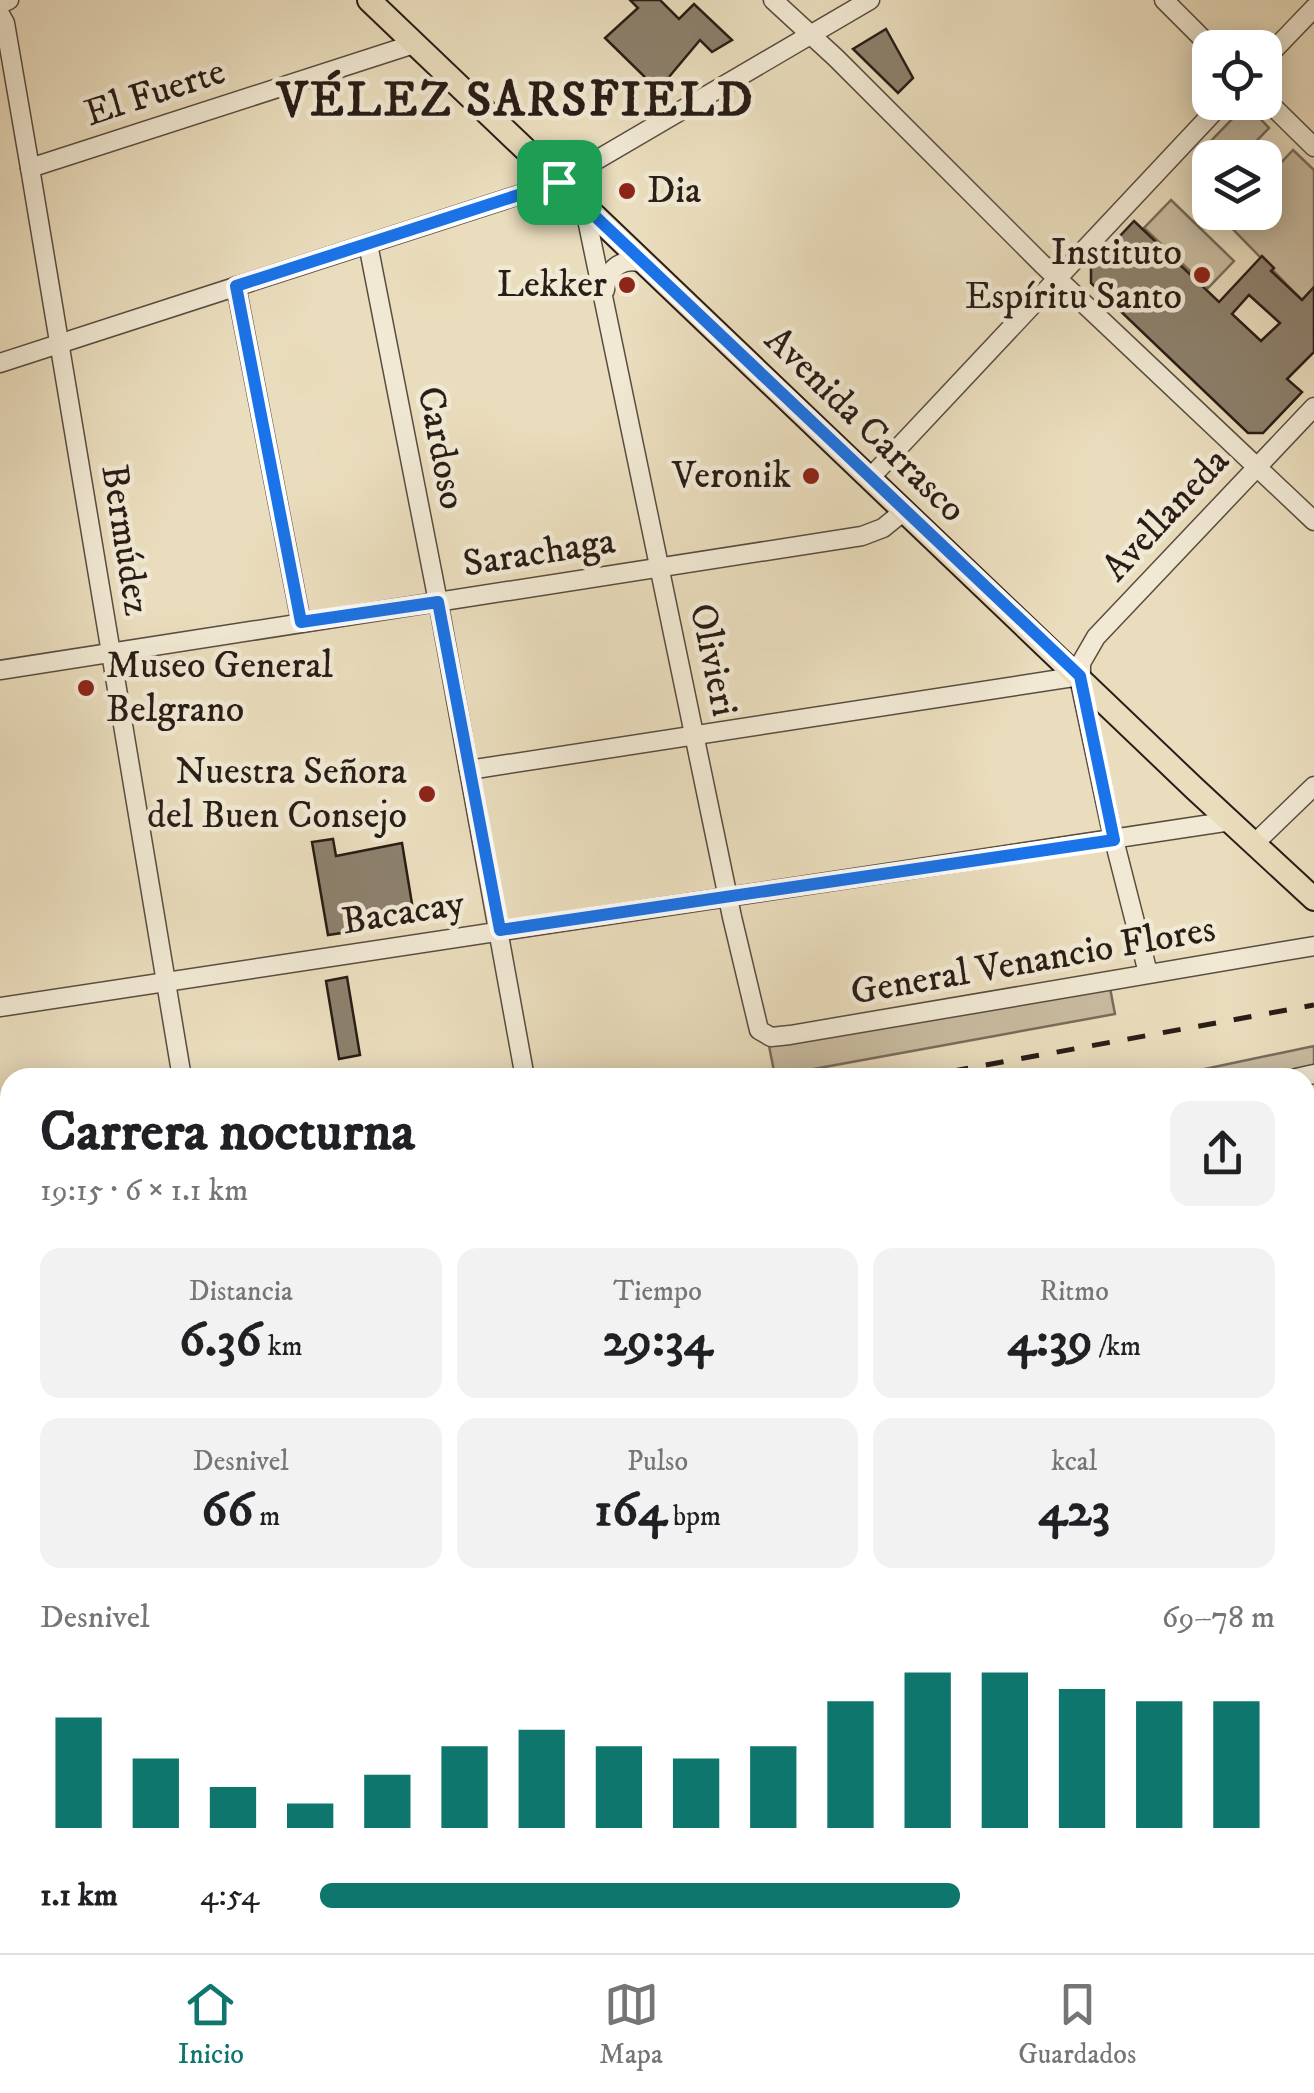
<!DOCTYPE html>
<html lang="es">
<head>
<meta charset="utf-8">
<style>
	:root { --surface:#fff; --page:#f2f2f2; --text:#202124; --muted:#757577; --line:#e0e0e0; --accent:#0f766e }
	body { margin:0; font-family:"IM FELL DW Pica",serif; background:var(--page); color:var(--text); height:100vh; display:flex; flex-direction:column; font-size:38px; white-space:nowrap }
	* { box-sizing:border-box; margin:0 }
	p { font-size:32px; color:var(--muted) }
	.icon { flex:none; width:55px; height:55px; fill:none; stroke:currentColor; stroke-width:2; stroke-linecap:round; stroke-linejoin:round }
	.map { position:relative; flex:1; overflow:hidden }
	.panel { position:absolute; left:0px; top:1068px; width:1315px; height:888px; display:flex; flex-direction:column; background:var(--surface); border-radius:30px 30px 0 0; box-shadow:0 5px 25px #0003 }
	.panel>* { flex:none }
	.fabs { position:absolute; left:1192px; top:30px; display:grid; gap:20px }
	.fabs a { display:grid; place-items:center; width:90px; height:90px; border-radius:20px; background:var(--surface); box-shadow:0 5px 25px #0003; font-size:50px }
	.pin { position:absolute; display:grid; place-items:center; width:85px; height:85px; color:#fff; margin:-42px; border-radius:20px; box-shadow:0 5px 15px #0006 }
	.round { display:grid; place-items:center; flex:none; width:105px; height:105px; border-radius:20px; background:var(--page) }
	.head { display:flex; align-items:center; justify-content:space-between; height:170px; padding:0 40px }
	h1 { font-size:55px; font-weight:700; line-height:75px }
	.metrics { display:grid; grid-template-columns:repeat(3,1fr); gap:15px; height:170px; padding:10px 40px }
	.metrics div { display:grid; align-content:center; border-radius:20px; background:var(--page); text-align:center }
	.metrics b { font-size:50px; font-weight:700 }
	.metrics small { font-size:28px; font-weight:400 }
	.metrics p { font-size:28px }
	.chart { height:280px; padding:20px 40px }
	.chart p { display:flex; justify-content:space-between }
	.chart svg { width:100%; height:180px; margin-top:10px; stroke:var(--accent); stroke-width:6 }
	ul { padding:0 40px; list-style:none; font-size:32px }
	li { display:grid; grid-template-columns:160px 120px 1fr; align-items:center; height:75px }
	li i { height:25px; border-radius:12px; background:var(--accent) }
	.menu { display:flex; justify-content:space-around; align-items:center; height:140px; border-top:2px solid var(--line); background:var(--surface); font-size:28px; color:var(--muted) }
	.menu a { display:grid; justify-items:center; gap:5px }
	.menu .on { color:var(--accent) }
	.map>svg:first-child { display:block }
</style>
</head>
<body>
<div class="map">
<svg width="1314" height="1953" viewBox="0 0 1314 1953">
	<rect width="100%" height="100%" fill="#eaddbd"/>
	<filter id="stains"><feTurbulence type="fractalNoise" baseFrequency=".002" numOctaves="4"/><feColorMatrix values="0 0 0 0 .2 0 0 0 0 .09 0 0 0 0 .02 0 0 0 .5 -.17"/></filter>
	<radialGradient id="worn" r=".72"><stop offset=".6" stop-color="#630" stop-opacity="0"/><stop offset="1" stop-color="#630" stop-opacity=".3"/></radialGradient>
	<g fill="#c9bca1" stroke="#796c5c" stroke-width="2.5">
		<polygon points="1253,111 1269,128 1241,157 1225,157 1209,143 1239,112"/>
		<polygon points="1293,150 1314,170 1314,287 1302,300 1220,216 1223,213 1265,212 1265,158 1258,157 1262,153 1277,167"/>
		<polygon points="1171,200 1234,261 1208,288 1144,228"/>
		<polygon points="1110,988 1115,1014 775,1076 769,1046"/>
		<polygon points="1314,1046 1314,1066 1256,1077 1162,1078"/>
	</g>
	<g fill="#8d816d" stroke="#291d17" stroke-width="2.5" fill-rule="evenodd">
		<polygon points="630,0 660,0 679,19 694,4 732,40 712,52 700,40 658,90 605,38 638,8"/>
		<polygon points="886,29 913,78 898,93 853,49"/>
		<path d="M1134,221L1219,302L1262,256L1274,268L1271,271L1302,300L1314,287V352L1287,379L1302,392L1263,433H1248L1091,283V267ZM1249,295L1280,323L1261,341L1232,314Z"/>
		<polygon points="333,839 336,856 402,843 415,922 328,935 312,842"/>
		<polygon points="347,977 360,1055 339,1059 326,981"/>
	</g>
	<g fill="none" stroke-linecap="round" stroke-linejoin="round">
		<g stroke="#594d40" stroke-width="21">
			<g id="minor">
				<polyline points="773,0 836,58 1042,264 1314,521"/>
				<polyline points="1164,0 1212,48"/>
				<polyline points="0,4 9,0"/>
				<polyline points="0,14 5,23 30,168 182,1078"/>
				<polyline points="1265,59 1314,8"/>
				<polyline points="1265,99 1314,147"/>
				<polyline points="30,168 414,44"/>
				<polyline points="584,205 732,917 759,1030 771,1037 790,1035 1314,946"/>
				<polyline points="368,244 441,617 525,1078"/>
				<polyline points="236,286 301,622"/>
				<path d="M605,290C607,267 624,256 645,264"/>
				<polyline points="0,363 559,182 870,0"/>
				<polyline points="870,478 1223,102"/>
				<polyline points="0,670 862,536 883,528 904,511"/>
				<polyline points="469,770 1080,676"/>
				<polyline points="1255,843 1314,786"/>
				<polyline points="1148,973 1110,824 1081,687 1081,663 1096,637 1314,407"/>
				<polyline points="0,1007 1231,821"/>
				<polyline points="1296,1078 1314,1074"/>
				<polyline points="0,1392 10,1401"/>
				<polyline points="1305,1703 1314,1752"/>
				<polyline points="320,1945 321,1953"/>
				<polyline points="591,1945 600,1953"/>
				<polyline points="669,1945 670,1953"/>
				<polyline points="977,1945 979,1953"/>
				<polyline points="1086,1945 1094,1953"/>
				<polyline points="446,1953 496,1945"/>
			</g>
		</g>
		<g stroke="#291d17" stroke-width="26">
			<g id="major">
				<polyline points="369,0 1194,788 1314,899"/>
				<polyline points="1305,1302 1314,1299"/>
				<polyline points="1305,1330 1314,1327"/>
				<polyline points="0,1657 10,1656"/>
			</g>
		</g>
		<g stroke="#291d17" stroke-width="31">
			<g id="highway">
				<polyline points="0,1838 10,1859"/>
				<polyline points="49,1945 55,1953"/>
			</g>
		</g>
		<use href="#minor" stroke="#f1e9d4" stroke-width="18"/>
		<use href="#major" stroke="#eaddbd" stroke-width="22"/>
		<use href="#highway" stroke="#eaddbd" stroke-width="28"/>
		<g stroke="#291d17" stroke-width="5" stroke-dasharray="18 18" stroke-linecap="butt">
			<polyline points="915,1078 1314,1005"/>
			<polyline points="0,1227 10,1226"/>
		</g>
	</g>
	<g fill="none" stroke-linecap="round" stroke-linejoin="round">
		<g stroke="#fff" stroke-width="20">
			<polygon id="route" points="559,182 1080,676 1114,840 500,930 438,602 301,622 236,286"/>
		</g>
		<use href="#route" stroke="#1a73e8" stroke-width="12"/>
	</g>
	<g fill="#8f2418" stroke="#f1e9d4" stroke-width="4">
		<circle cx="627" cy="191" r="10"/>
		<circle cx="1202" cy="275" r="10"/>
		<circle cx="627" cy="285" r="10"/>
		<circle cx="811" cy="476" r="10"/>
		<circle cx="86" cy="688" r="10"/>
		<circle cx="427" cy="794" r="10"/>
	</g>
	<g text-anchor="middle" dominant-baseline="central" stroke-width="9" stroke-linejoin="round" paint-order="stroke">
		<g font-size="38" fill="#291d17" stroke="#f1e9d4">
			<text transform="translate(155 93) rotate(-18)">El Fuerte</text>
			<text transform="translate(865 425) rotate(44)">Avenida Carrasco</text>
			<text transform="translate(441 448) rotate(79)">Cardoso</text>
			<text transform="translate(1166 515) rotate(-47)">Avellaneda</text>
			<text transform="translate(125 540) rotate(81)">Bermúdez</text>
			<text transform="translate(539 553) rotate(-9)">Sarachaga</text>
			<text transform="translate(713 660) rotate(78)">Olivieri</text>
			<text transform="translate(403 913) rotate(-9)">Bacacay</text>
			<text transform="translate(1033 961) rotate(-10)">General Venancio Flores</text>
		</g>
		<g font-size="38" fill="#291d17" stroke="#f1e9d4" text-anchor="end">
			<text x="647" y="191" text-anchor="start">Dia</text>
			<text x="1182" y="253">Instituto<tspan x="1182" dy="44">Espíritu Santo</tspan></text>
			<text x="607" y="285">Lekker</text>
			<text x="791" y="476">Veronik</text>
			<text x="106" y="666" text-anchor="start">Museo General<tspan x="106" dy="44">Belgrano</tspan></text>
			<text x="407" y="772">Nuestra Señora<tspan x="407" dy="44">del Buen Consejo</tspan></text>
		</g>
		<g font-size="48" font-weight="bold" letter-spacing="2.5" fill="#291d17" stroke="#f1e9d4">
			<text x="516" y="101">VÉLEZ SARSFIELD</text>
		</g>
	</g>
	<rect width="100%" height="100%" filter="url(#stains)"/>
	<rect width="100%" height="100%" fill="url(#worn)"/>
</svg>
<div class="fabs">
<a><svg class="icon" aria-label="locate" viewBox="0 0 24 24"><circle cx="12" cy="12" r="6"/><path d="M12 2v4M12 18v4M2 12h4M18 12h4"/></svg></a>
<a><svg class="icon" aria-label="layers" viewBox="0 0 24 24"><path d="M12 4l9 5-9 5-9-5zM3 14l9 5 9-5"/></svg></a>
</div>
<div class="pin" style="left:559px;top:182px;background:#1e9e55"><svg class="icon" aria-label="arrive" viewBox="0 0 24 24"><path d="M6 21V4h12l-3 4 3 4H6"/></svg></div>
<section class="panel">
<div class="head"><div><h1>Carrera nocturna</h1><p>19:15 · 6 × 1.1 km</p></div><a class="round"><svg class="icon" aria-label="share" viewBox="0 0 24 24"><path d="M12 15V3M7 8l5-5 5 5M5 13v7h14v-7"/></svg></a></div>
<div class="metrics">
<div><p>Distancia</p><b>6.36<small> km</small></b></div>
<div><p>Tiempo</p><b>29:34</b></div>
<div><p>Ritmo</p><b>4:39<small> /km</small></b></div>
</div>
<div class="metrics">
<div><p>Desnivel</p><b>66<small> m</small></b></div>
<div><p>Pulso</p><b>164<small> bpm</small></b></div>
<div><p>kcal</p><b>423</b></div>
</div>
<div class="chart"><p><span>Desnivel</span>69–78 m</p>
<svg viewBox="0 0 160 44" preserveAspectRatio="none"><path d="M5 44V17M15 44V27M25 44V34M35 44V38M45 44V31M55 44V24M65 44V20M75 44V24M85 44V27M95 44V24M105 44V13M115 44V6M125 44V6M135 44V10M145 44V13M155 44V13"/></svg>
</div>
<ul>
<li><b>1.1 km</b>4:54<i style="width:67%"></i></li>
</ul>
</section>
</div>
<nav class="menu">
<a class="on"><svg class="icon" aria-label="home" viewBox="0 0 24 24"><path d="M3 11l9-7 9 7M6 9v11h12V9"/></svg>Inicio</a>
<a><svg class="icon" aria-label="map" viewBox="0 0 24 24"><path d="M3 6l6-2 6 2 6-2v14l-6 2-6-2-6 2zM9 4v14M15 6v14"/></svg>Mapa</a>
<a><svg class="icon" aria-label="saved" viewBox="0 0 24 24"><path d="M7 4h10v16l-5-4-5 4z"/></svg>Guardados</a>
</nav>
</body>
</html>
